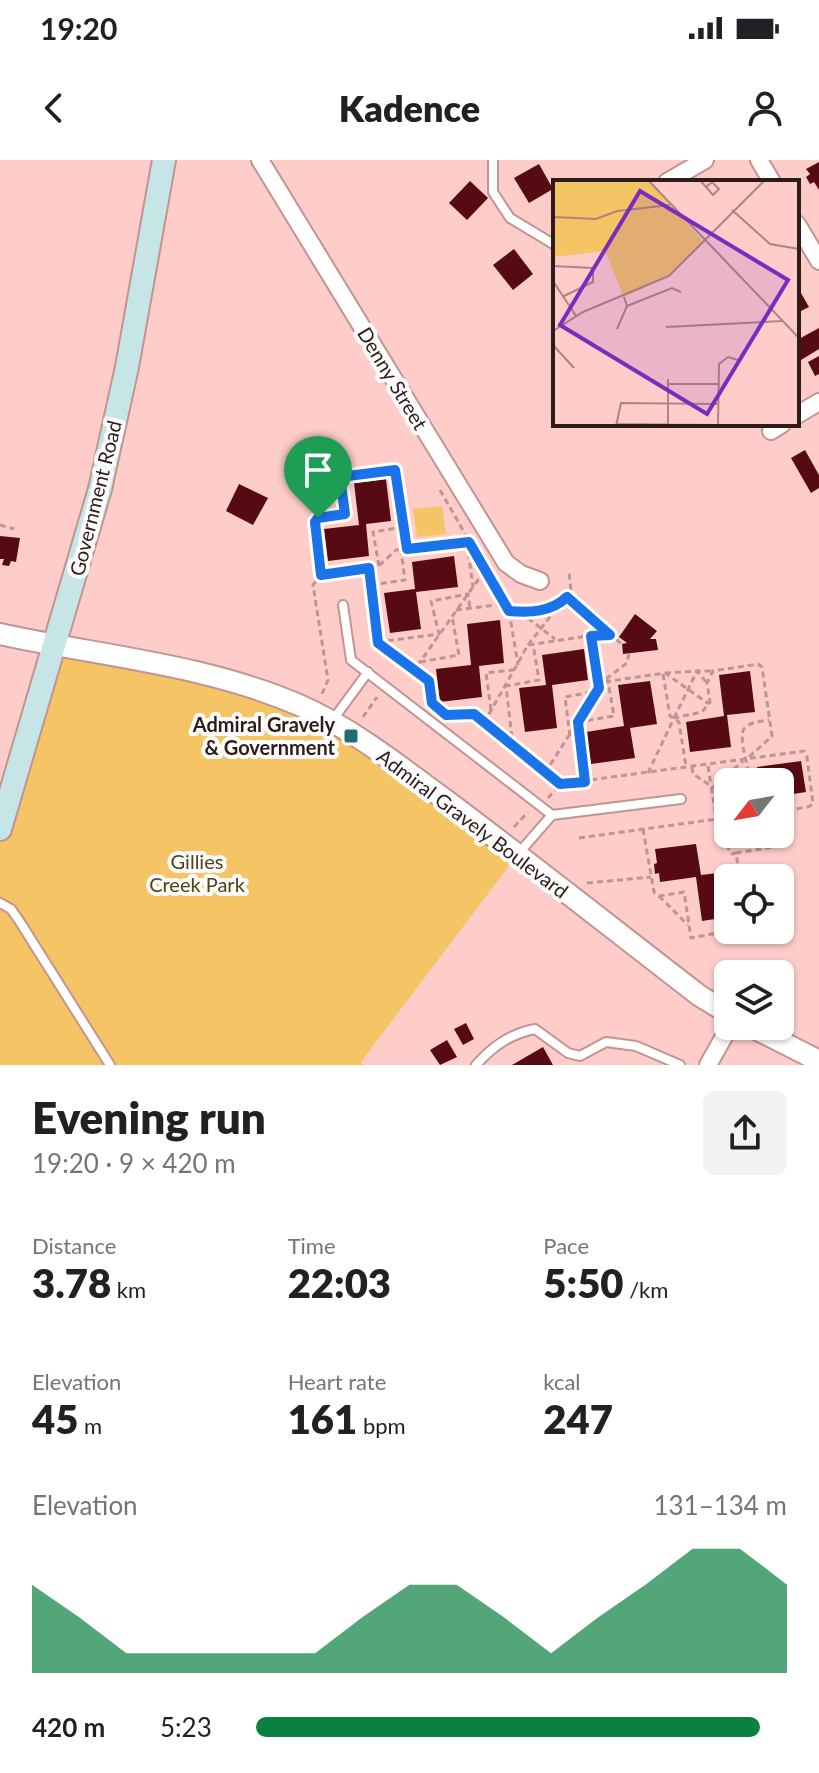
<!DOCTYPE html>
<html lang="en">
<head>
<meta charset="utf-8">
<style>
	:root { --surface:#fff; --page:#f2f2f2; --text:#202124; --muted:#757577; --accent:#0b8043 }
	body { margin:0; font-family:Lato,sans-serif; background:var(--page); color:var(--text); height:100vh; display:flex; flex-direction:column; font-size:30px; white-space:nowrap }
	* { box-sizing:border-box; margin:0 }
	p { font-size:26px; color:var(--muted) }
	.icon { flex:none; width:44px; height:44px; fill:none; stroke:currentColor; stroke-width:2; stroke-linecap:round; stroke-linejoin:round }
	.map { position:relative; height:905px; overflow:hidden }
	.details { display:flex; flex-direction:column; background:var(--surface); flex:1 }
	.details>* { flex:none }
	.needle { width:52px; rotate:239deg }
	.buttons { position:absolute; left:714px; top:608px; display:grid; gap:16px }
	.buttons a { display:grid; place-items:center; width:80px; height:80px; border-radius:12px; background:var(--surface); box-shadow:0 2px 6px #0004; font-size:40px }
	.pin { position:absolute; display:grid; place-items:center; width:68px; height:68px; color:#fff; margin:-82px -34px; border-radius:50% 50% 50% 0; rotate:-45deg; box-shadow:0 0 8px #0007 }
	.pin .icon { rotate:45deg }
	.round { display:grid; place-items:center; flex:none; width:84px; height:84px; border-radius:12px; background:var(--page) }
	.head { display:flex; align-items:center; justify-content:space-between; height:136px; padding:0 32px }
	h1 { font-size:44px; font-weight:800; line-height:60px }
	.metrics { display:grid; grid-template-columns:repeat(3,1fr); gap:12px; height:136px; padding:8px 32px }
	.metrics div { display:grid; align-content:center }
	.metrics b { font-size:40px; font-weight:800 }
	.metrics small { font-size:22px; font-weight:400 }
	.metrics p { font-size:22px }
	.chart { height:224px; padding:16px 32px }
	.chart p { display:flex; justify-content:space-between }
	.chart svg { width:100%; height:144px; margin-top:8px; fill:var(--accent); opacity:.7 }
	ul { padding:0 32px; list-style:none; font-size:26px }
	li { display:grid; grid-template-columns:128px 96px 1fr; align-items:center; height:60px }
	li i { height:20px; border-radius:10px; background:var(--accent) }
	.status { display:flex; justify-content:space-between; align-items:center; height:56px; padding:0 40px; background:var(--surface); direction:ltr }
	.status svg { height:22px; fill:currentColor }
	header { display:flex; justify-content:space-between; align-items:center; height:104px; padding:0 32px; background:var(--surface); font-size:36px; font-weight:800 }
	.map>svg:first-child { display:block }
</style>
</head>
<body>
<div class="status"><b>19:20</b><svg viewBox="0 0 49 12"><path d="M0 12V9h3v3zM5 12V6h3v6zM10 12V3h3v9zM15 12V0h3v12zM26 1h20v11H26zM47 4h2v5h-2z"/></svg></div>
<header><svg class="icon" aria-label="back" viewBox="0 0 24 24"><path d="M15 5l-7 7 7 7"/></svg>Kadence<svg class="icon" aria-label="person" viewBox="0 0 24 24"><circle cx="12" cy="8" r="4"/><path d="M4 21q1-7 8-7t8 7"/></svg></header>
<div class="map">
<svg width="819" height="905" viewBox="0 0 819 905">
	<rect width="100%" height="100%" fill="#fecdca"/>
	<g fill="#f5c465">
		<polygon points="442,346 446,374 417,377 413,349"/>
		<polygon points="55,486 301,546 518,694 361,902 363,905 0,905 0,667"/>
	</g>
	<g fill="#550b11">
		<polygon points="819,2 819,30 814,22 810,24 806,17 810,14 806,9"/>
		<polygon points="539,4 553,29 529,43 514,18"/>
		<polygon points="470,21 488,38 467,60 449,43"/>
		<polygon points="514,89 533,114 513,130 493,105"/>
		<polygon points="797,126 809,147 797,153"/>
		<polygon points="819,168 819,189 801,200 797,193 797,180"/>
		<polygon points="819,196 819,214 815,216 808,202"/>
		<polygon points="805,290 819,315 819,328 811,333 791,298"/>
		<polygon points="386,319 391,361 366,364 369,396 328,401 324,369 359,365 354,323"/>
		<polygon points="239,324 268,338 253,365 226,351"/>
		<polygon points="0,376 20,378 16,402 11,401 9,406 2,405 4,399 0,399"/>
		<polygon points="454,396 458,427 416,432 421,469 390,473 384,433 415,429 412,402"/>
		<polygon points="635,454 657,471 650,479 656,479 658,490 623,494 622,484 627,483 619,477"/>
		<polygon points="500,460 504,503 479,506 482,537 440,542 436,509 471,505 467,464"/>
		<polygon points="584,489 588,520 552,525 557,568 525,572 519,528 546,525 542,495"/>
		<polygon points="750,511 755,552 727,555 731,587 690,592 686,562 724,556 719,515"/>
		<polygon points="650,521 657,564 630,568 635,598 591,604 586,572 624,566 618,525"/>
		<polygon points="801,601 806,632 780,636 780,622 759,622 757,607"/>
		<polygon points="741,674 772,674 773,679 742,683"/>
		<polygon points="696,684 701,715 727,712 728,757 702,761 696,717 660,722 659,713 655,714 654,704 657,703 655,689"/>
		<polygon points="466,863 474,879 463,885 454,869"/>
		<polygon points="447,880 457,897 440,905 430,890"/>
		<polygon points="543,887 553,905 512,905"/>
	</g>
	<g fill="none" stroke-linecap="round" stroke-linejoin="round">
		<g stroke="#c29491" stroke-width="12">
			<g id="service">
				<polyline points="493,0 493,32 510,58 555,85"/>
				<polyline points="343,445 351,500 552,655"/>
				<polyline points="332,561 368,512"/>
				<polyline points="518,694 552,655 681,639"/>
				<polyline points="0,743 11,749 20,762 110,905"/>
				<path d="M476,905C493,886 510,874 535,869L568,893L580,896L606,882L636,886L680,905"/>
			</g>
		</g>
		<g stroke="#c29491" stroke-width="20">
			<g id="minor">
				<polyline points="260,0 506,403 521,414 540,421"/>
				<polyline points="759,0 772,22"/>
				<polyline points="667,22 705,0"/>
				<polyline points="797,64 819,101"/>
				<polyline points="797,255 819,242"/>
				<polyline points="771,271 782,264"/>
				<polyline points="708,905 730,866"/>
			</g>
		</g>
		<g stroke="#c29491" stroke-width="24">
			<g id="tertiary">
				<path d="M0,474C100,496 204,504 299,545C354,569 403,609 451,644C535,707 617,772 700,836L728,853"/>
				<polyline points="750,866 819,901"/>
			</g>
		</g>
		<g stroke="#c29491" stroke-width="26">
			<polyline id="secondary" points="0,669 100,329 127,207 164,0"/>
		</g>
		<g stroke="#bd9593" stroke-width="3" stroke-dasharray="6 4" stroke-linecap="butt">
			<polyline points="440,330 509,451 518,505"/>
			<polyline points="0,365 14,369"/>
			<polyline points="469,382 396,390 369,415 378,483 429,521 432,543 446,555 474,554 560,624"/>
			<polyline points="467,383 473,427"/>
			<polyline points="379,406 373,372 404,367"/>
			<polyline points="321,415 315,362 318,358 345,354 340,317 395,310 407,389"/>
			<polyline points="371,425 405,420 401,391"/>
			<polyline points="567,437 609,474"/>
			<polyline points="456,450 504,444"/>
			<path d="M509,451C533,453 554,451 571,432L569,410"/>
			<polyline points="520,452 555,479"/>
			<polyline points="591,477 599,528"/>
			<polyline points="378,482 439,474 431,441 468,434 470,449"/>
			<polyline points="528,485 560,444"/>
			<polyline points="420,502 459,495 452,456"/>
			<polyline points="408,510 420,502 485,410"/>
			<polyline points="665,513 697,511 707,523"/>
			<polyline points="663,514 670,556 679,562 686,607"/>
			<polyline points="606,519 627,503 629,493"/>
			<polyline points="322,534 328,520 313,425 321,415 369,408 369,415"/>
			<polyline points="491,550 486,513 513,510"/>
			<polyline points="363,557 377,537"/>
			<polyline points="674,558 697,511 712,511"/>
			<polyline points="484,563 528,485 594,475 610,475 622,484"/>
			<polyline points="570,576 565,537 597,531"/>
			<polyline points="513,587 506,526 539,520 533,484"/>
			<polyline points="708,606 711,626"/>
			<polyline points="692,607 693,614 711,626 719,673 732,694 736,693"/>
			<polyline points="545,613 603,522 665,513 709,544"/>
			<polyline points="648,613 674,558 702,552 710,542 707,523 713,511 758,504 762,507 772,576 749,597"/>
			<polyline points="585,622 578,562 614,556 608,521"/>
			<path d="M751,622C749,611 738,577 744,569C749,562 761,561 769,560"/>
			<polyline points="711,629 743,601"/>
			<polyline points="548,638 560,624 804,591 807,597 813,644 808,647 782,651 786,685 736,693 740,718"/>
			<polyline points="713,639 728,637"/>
			<polyline points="514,667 528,652"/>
			<polyline points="643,669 654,732 659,736 684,732 691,778 733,770"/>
			<polyline points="579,678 717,659"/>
			<polyline points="587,723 651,717"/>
			<polyline points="659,736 688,765"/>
		</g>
		<use href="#service" stroke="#fff" stroke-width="8"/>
		<use href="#minor" stroke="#fff" stroke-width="16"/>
		<use href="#tertiary" stroke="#fff" stroke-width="20"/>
		<use href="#secondary" stroke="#c5e5e7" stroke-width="22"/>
	</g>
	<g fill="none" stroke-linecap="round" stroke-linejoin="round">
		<g stroke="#fff" stroke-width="16">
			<path id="route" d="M395,310L407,389L469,382L509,451C530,453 551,452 567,437L610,475L591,476L599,528L578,562L585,622L560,624L474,554L446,555L432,543L429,521L378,483L369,408L321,415L315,362L318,358L345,354L340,317Z"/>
		</g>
		<use href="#route" stroke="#1a73e8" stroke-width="10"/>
	</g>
	<rect fill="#216d73" stroke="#fcfcfc" stroke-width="3" x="343" y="568" width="16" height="16" rx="4"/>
	<g text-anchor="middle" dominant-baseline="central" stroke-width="8" stroke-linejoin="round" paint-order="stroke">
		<g font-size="20" fill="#2e1c1b" stroke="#fcfcfc">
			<text transform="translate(393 218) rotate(59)">Denny Street</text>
			<text transform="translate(95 338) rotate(-76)">Government Road</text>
			<text transform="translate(473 663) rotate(37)">Admiral Gravely Boulevard</text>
		</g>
		<g font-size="20" font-weight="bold" fill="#2e1c1b" stroke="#fcfcfc" text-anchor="end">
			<text x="335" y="564">Admiral Gravely<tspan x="335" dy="23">&amp; Government</tspan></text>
		</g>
		<g font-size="20" fill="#544016" stroke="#fcfcfc">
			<text x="197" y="701">Gillies<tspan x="197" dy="23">Creek Park</tspan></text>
		</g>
	</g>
	<g transform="translate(553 20)">
		<rect width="246" height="246" fill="#fecdca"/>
		<path d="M0,0H95L150,61L116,96L71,117L52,71L0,77Z" fill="#f5c465"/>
		<path fill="none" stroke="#ab8684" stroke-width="2" d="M95,0L246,158M147,0L153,7L160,15L166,9L159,2L153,7M179,30L217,64L246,69M0,37L43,39L64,31L117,25M0,86L40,88V102L11,116M0,101L23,136M74,126L119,108L128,112M113,147L229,141M64,149L74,126L71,117M0,151L30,132L116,96L212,0M0,165L21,188M115,204H166M63,244L165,245M115,245V199M63,246L68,223L165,224M165,246L166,184L175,177L188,181"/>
		<path fill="#7b2cbf" fill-opacity="0.15" stroke="#7b2cbf" stroke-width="4" d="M87,11L235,100L154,234L7,145Z"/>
		<rect width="246" height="246" fill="none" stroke="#2e1c1b" stroke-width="4"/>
	</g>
</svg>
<div class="buttons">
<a><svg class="needle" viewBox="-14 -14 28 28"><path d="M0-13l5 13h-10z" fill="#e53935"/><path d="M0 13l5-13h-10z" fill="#757577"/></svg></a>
<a><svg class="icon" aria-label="locate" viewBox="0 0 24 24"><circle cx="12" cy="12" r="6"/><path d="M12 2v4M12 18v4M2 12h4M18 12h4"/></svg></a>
<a><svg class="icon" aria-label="layers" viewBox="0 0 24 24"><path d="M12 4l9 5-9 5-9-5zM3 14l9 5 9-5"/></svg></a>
</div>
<div class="pin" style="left:318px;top:358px;background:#1e9e55"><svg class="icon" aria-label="arrive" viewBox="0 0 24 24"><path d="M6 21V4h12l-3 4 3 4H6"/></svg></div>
</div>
<section class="details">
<div class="head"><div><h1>Evening run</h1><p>19:20 · 9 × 420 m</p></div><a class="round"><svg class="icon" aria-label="share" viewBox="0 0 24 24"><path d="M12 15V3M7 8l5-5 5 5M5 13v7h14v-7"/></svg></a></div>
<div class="metrics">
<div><p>Distance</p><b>3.78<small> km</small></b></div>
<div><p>Time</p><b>22:03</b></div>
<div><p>Pace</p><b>5:50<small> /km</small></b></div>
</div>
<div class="metrics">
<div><p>Elevation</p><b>45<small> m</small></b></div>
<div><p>Heart rate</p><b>161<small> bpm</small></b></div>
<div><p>kcal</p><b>247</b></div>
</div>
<div class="chart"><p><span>Elevation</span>131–134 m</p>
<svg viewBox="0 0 160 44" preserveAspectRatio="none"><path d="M0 44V17L10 27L20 38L30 38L40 38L50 38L60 38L70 27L80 17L90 17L100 27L110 38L120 27L130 17L140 6L150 6L160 17V44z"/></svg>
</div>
<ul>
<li><b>420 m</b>5:23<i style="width:95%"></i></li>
</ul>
</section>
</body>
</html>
